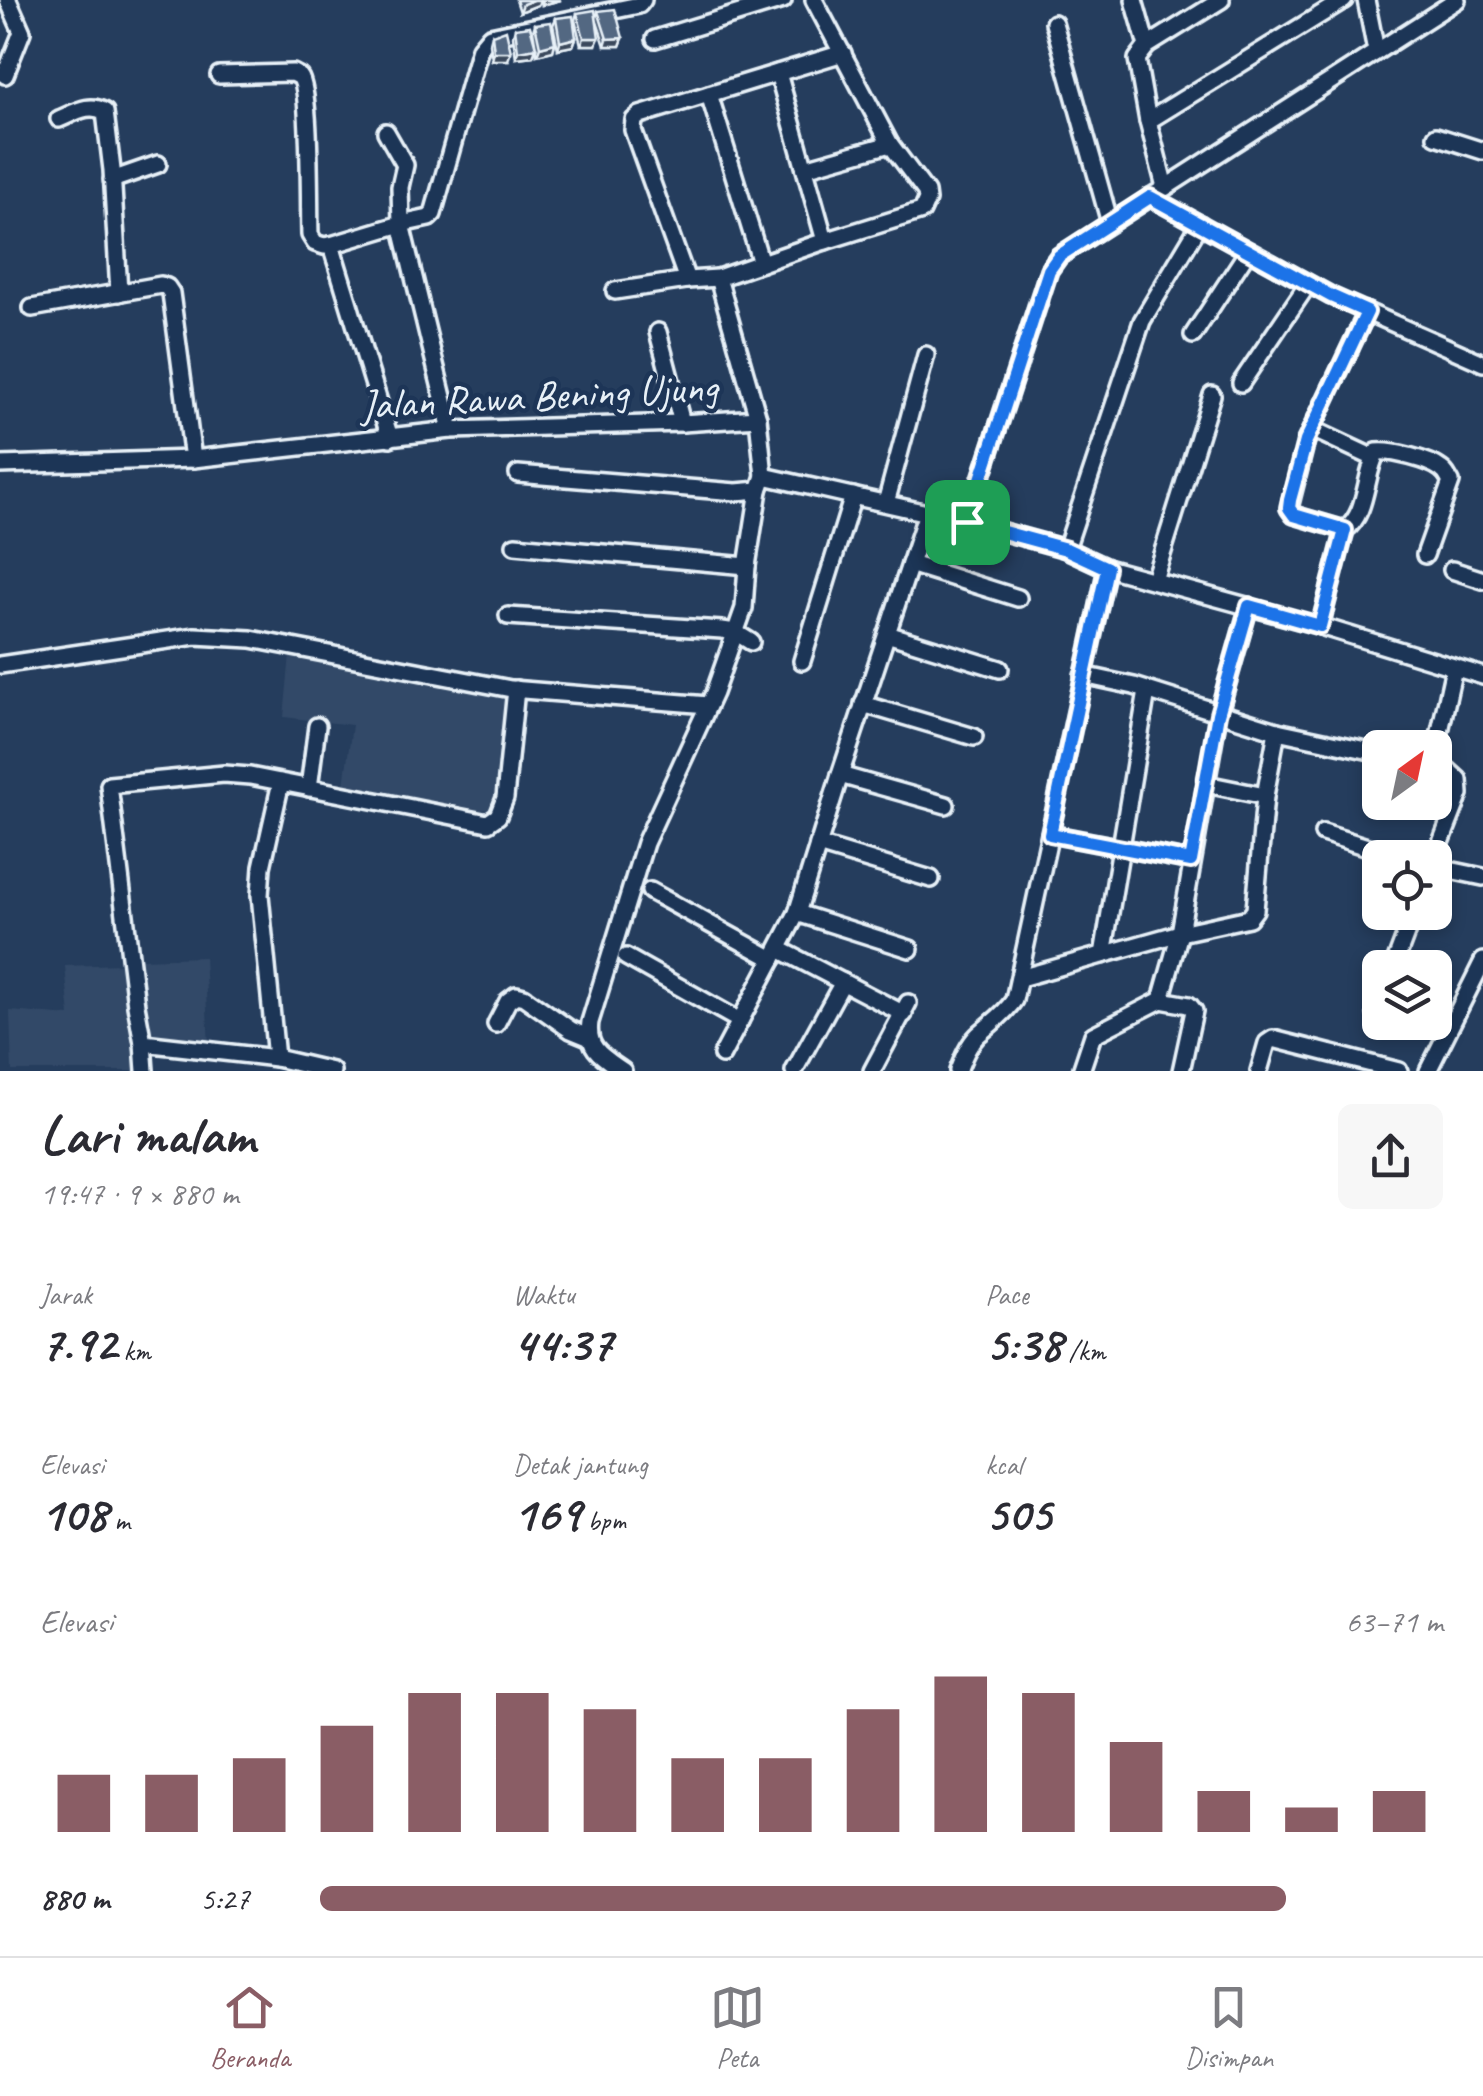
<!DOCTYPE html>
<html lang="id">
<head>
<meta charset="utf-8">
<style>
	:root { --surface:#fff; --page:#f7f7f7; --text:#2b2b33; --muted:#7c7c81; --line:#e1e1e2; --accent:#8a5d65 }
	body { margin:0; font-family:Caveat,sans-serif; background:var(--page); color:var(--text); height:100vh; display:flex; flex-direction:column; font-size:38px; white-space:nowrap }
	* { box-sizing:border-box; margin:0 }
	p { font-size:32px; color:var(--muted) }
	.icon { flex:none; width:55px; height:55px; fill:none; stroke:currentColor; stroke-width:2; stroke-linecap:round; stroke-linejoin:round }
	.map { position:relative; height:1071px; overflow:hidden }
	.drawer { display:flex; flex-direction:column; background:var(--surface); flex:1 }
	.drawer>* { flex:none }
	.needle { width:65px; rotate:33deg }
	.fabs { position:absolute; left:1362px; top:730px; display:grid; gap:20px }
	.fabs a { display:grid; place-items:center; width:90px; height:90px; border-radius:15px; background:var(--surface); box-shadow:0 5px 15px #0003; font-size:50px }
	.pin { position:absolute; display:grid; place-items:center; width:85px; height:85px; color:#fff; margin:-42px; border-radius:20px; box-shadow:0 5px 15px #0006 }
	.round { display:grid; place-items:center; flex:none; width:105px; height:105px; border-radius:15px; background:var(--page) }
	.headline { display:flex; align-items:center; justify-content:space-between; height:170px; padding:0 40px }
	h1 { font-size:55px; font-weight:700; line-height:75px }
	.figures { display:grid; grid-template-columns:repeat(3,1fr); gap:15px; height:170px; padding:10px 40px }
	.figures div { display:grid; align-content:center }
	.figures b { font-size:50px; font-weight:700 }
	.figures small { font-size:28px; font-weight:400 }
	.figures p { font-size:28px }
	.chart { height:280px; padding:20px 40px }
	.chart p { display:flex; justify-content:space-between }
	.chart svg { width:100%; height:180px; margin-top:10px; stroke:var(--accent); stroke-width:6 }
	ul { padding:0 40px; list-style:none; font-size:32px }
	li { display:grid; grid-template-columns:160px 120px 1fr; align-items:center; height:75px }
	li i { height:25px; border-radius:12px; background:var(--accent) }
	.tab-bar { display:flex; justify-content:space-around; align-items:center; height:140px; border-top:2px solid var(--line); background:var(--surface); font-size:28px; color:var(--muted) }
	.tab-bar a { display:grid; justify-items:center; gap:5px }
	.tab-bar .selected { color:var(--accent) }
	.map>svg:first-child { display:block }
</style>
</head>
<body>
<div class="map">
<svg width="1483" height="1071" viewBox="0 0 1483 1071">
	<rect width="100%" height="100%" fill="#253d5d"/>
	<filter id="ink" filterUnits="userSpaceOnUse"><feTurbulence type="fractalNoise" baseFrequency=".01" numOctaves="2"/><feDisplacementMap in="SourceGraphic" scale="20" xChannelSelector="R" yChannelSelector="G"/><feConvolveMatrix kernelMatrix="1 2 1 2 8 2 1 2 1" color-interpolation-filters="sRGB"/></filter>
	<g filter="url(#ink)">
		<g fill="#334a68">
			<polygon points="290,655 510,696 496,809 478,810 458,808 344,786 352,725 284,717"/>
			<polygon points="204,957 209,1046 145,1036 141,959"/>
			<polygon points="123,964 138,1071 12,1071 10,1011 70,1016 65,966"/>
		</g>
		<g fill="none" stroke-linecap="round" stroke-linejoin="round">
			<g stroke="#e8f1f8" stroke-width="22">
				<g id="minor">
					<polyline points="1134,0 1147,46 1137,59 1148,121 1165,187"/>
					<polyline points="1366,0 1376,51"/>
					<polyline points="1054,23 1110,223"/>
					<polyline points="655,39 783,0"/>
					<polyline points="1147,46 1221,0"/>
					<polyline points="778,73 825,241"/>
					<polyline points="5,75 22,32 8,0"/>
					<path d="M219,75L293,73C296,75 298,75 300,77C311,90 309,211 310,235L315,243L324,246L331,245L401,224L429,218L433,214L480,48L490,36L639,5L643,0"/>
					<polyline points="709,94 761,263"/>
					<path d="M59,119C74,113 90,102 105,112L112,170L119,293"/>
					<polyline points="1148,121 1344,0"/>
					<polyline points="386,132 405,165 400,187 401,224 451,430"/>
					<polyline points="1436,136 1483,151"/>
					<polyline points="805,168 890,144"/>
					<polyline points="112,180 158,164"/>
					<polyline points="1150,197 1331,296 1483,363"/>
					<polyline points="331,245 390,438"/>
					<polyline points="687,280 633,130 634,120 640,115 843,53"/>
					<polyline points="615,291 687,280 718,278"/>
					<polyline points="32,308 161,285 167,287 171,293 193,459"/>
					<path d="M1367,312L1306,441L1289,508L1294,515L1345,530C1368,513 1364,476 1377,452C1391,450 1430,460 1441,469C1447,473 1447,476 1451,482L1425,555"/>
					<polyline points="658,332 682,423"/>
					<polyline points="1193,335 1248,251"/>
					<polyline points="1241,383 1308,284"/>
					<polyline points="758,418 718,278 825,241 922,211 927,200 926,192 890,144 814,0"/>
					<polyline points="1312,429 1374,458"/>
					<polyline points="0,465 193,459 451,430 682,423 758,418 764,476 967,522 1066,549 1107,568 1320,626 1483,676"/>
					<polyline points="518,474 736,492 759,490"/>
					<polyline points="886,503 926,355"/>
					<polyline points="967,522 1049,270 1059,256 1457,0"/>
					<polyline points="515,545 747,566"/>
					<polyline points="1066,549 1142,321 1200,224"/>
					<polyline points="910,564 1018,598"/>
					<polyline points="1452,570 1483,580"/>
					<polyline points="1154,580 1212,395"/>
					<polyline points="508,616 722,630 735,632 751,642"/>
					<polyline points="1320,626 1345,530"/>
					<polyline points="887,634 1000,669"/>
					<polyline points="802,661 853,496"/>
					<polyline points="0,665 195,636 251,639 511,689 708,705"/>
					<polyline points="1083,675 1134,686 1277,731 1380,753"/>
					<polyline points="863,704 974,737"/>
					<polyline points="1437,745 1454,668"/>
					<polyline points="840,775 946,805"/>
					<polyline points="281,782 262,867 260,895 276,1058 143,1043 136,1005 109,785 224,774 250,776 488,823 498,816 505,798 516,689"/>
					<polyline points="1206,784 1265,796"/>
					<polyline points="309,788 317,726"/>
					<polyline points="1323,833 1402,858"/>
					<polyline points="1050,834 1191,861"/>
					<polyline points="818,845 931,879"/>
					<polyline points="1435,858 1460,794 1459,780 1448,770 1435,766"/>
					<polyline points="1435,867 1483,877"/>
					<polyline points="650,891 773,959"/>
					<polyline points="797,913 910,949"/>
					<polyline points="779,949 904,1014"/>
					<polyline points="1103,955 1147,691"/>
					<polyline points="626,957 740,1021"/>
					<polyline points="1393,968 1414,912"/>
					<polyline points="1020,978 1180,933 1249,918 1255,910 1265,796 1277,731"/>
					<polyline points="1161,1000 1189,1005 1194,1011 1181,1071"/>
					<polyline points="1376,1014 1380,1003"/>
					<polyline points="496,1024 508,1001 516,995 524,997 571,1030 588,1037"/>
					<polyline points="143,1043 145,1071"/>
					<polyline points="722,1055 797,913 840,775 927,513"/>
					<polyline points="276,1058 332,1071"/>
					<path d="M623,1071C603,1057 586,1049 590,1022L645,843L714,693L744,608L747,566L759,490L764,476"/>
					<polyline points="794,1071 843,982"/>
					<polyline points="872,1071 908,1003"/>
					<path d="M958,1071C963,1058 968,1045 978,1035C991,1023 1005,1014 1014,1000L1107,568"/>
					<polyline points="1081,1071 1093,1035 1161,1000 1180,933 1218,715 1249,606"/>
					<polyline points="1259,1071 1267,1043 1273,1039 1399,1071"/>
					<polyline points="1428,1071 1483,961"/>
				</g>
			</g>
			<use href="#minor" stroke="#1d3557" stroke-width="15"/>
		</g>
		<g fill="#475970" stroke="#e8f1f8" stroke-width="2.5">
			<polygon points="516,0 561,0 542,5 540,0 538,5 520,12"/>
			<polygon points="598,11 623,38 620,46 605,46 596,19 596,45 581,45 575,20 577,13 596,18"/>
			<polygon points="556,18 576,38 573,46 558,49 553,25"/>
			<polygon points="535,24 555,43 553,51 537,55 533,31"/>
			<polygon points="515,28 536,48 533,56 516,58 513,36"/>
			<polygon points="492,35 508,60 492,60 490,43"/>
		</g>
		<g fill="#3a485b" stroke="#e8f1f8" stroke-width="2.5">
			<polygon points="534,0 540,0 538,5 520,12 523,4"/>
			<polygon points="543,0 561,0 542,5"/>
			<polygon points="576,38 573,46 558,49 560,42"/>
			<polygon points="584,38 599,38 596,45 581,45"/>
			<polygon points="623,38 620,46 605,46 607,39"/>
			<polygon points="555,43 553,51 537,55 540,47"/>
			<polygon points="536,48 533,56 516,58 518,51"/>
			<polygon points="494,52 511,52 508,60 492,60"/>
		</g>
		<g fill="#536782" stroke="#e8f1f8" stroke-width="2.5">
			<polygon points="615,9 623,38 607,39 598,11"/>
			<polygon points="595,10 599,38 584,38 577,13"/>
			<polygon points="573,16 576,38 560,42 556,18"/>
			<polygon points="551,22 555,43 540,47 535,24"/>
			<polygon points="530,26 536,48 518,51 515,28"/>
			<polygon points="506,30 511,52 494,52 492,35"/>
		</g>
	</g>
	<g fill="none" stroke-linecap="round" stroke-linejoin="round" filter="url(#ink)">
		<g stroke="#fff" stroke-width="20">
			<polygon id="route" points="1150,197 1331,296 1367,312 1306,441 1290,500 1289,508 1294,515 1345,530 1320,626 1249,606 1218,714 1191,861 1050,834 1107,568 1066,549 967,522 1049,270 1059,256"/>
		</g>
		<use href="#route" stroke="#1a73e8" stroke-width="12"/>
	</g>
	<g text-anchor="middle" dominant-baseline="central" stroke-width="9" stroke-linejoin="round" paint-order="stroke">
		<g font-size="42" fill="#e8f1f8" stroke="#1d3557">
			<text transform="translate(539 396) rotate(-3)">Jalan Rawa Bening Ujung</text>
		</g>
	</g>
</svg>
<div class="fabs">
<a><svg class="needle" viewBox="-14 -14 28 28"><path d="M0-13l5 13h-10z" fill="#e53935"/><path d="M0 13l5-13h-10z" fill="#7c7c81"/></svg></a>
<a><svg class="icon" aria-label="locate" viewBox="0 0 24 24"><circle cx="12" cy="12" r="6"/><path d="M12 2v4M12 18v4M2 12h4M18 12h4"/></svg></a>
<a><svg class="icon" aria-label="layers" viewBox="0 0 24 24"><path d="M12 4l9 5-9 5-9-5zM3 14l9 5 9-5"/></svg></a>
</div>
<div class="pin" style="left:967px;top:522px;background:#1e9e55"><svg class="icon" aria-label="arrive" viewBox="0 0 24 24"><path d="M6 21V4h12l-3 4 3 4H6"/></svg></div>
</div>
<section class="drawer">
<div class="headline"><div><h1>Lari malam</h1><p>19:47 · 9 × 880 m</p></div><a class="round"><svg class="icon" aria-label="share" viewBox="0 0 24 24"><path d="M12 15V3M7 8l5-5 5 5M5 13v7h14v-7"/></svg></a></div>
<div class="figures">
<div><p>Jarak</p><b>7.92<small> km</small></b></div>
<div><p>Waktu</p><b>44:37</b></div>
<div><p>Pace</p><b>5:38<small> /km</small></b></div>
</div>
<div class="figures">
<div><p>Elevasi</p><b>108<small> m</small></b></div>
<div><p>Detak jantung</p><b>169<small> bpm</small></b></div>
<div><p>kcal</p><b>505</b></div>
</div>
<div class="chart"><p><span>Elevasi</span>63–71 m</p>
<svg viewBox="0 0 160 44" preserveAspectRatio="none"><path d="M5 44V30M15 44V30M25 44V26M35 44V18M45 44V10M55 44V10M65 44V14M75 44V26M85 44V26M95 44V14M105 44V6M115 44V10M125 44V22M135 44V34M145 44V38M155 44V34"/></svg>
</div>
<ul>
<li><b>880 m</b>5:27<i style="width:86%"></i></li>
</ul>
</section>
<nav class="tab-bar">
<a class="selected"><svg class="icon" aria-label="home" viewBox="0 0 24 24"><path d="M3 11l9-7 9 7M6 9v11h12V9"/></svg>Beranda</a>
<a><svg class="icon" aria-label="map" viewBox="0 0 24 24"><path d="M3 6l6-2 6 2 6-2v14l-6 2-6-2-6 2zM9 4v14M15 6v14"/></svg>Peta</a>
<a><svg class="icon" aria-label="saved" viewBox="0 0 24 24"><path d="M7 4h10v16l-5-4-5 4z"/></svg>Disimpan</a>
</nav>
</body>
</html>
